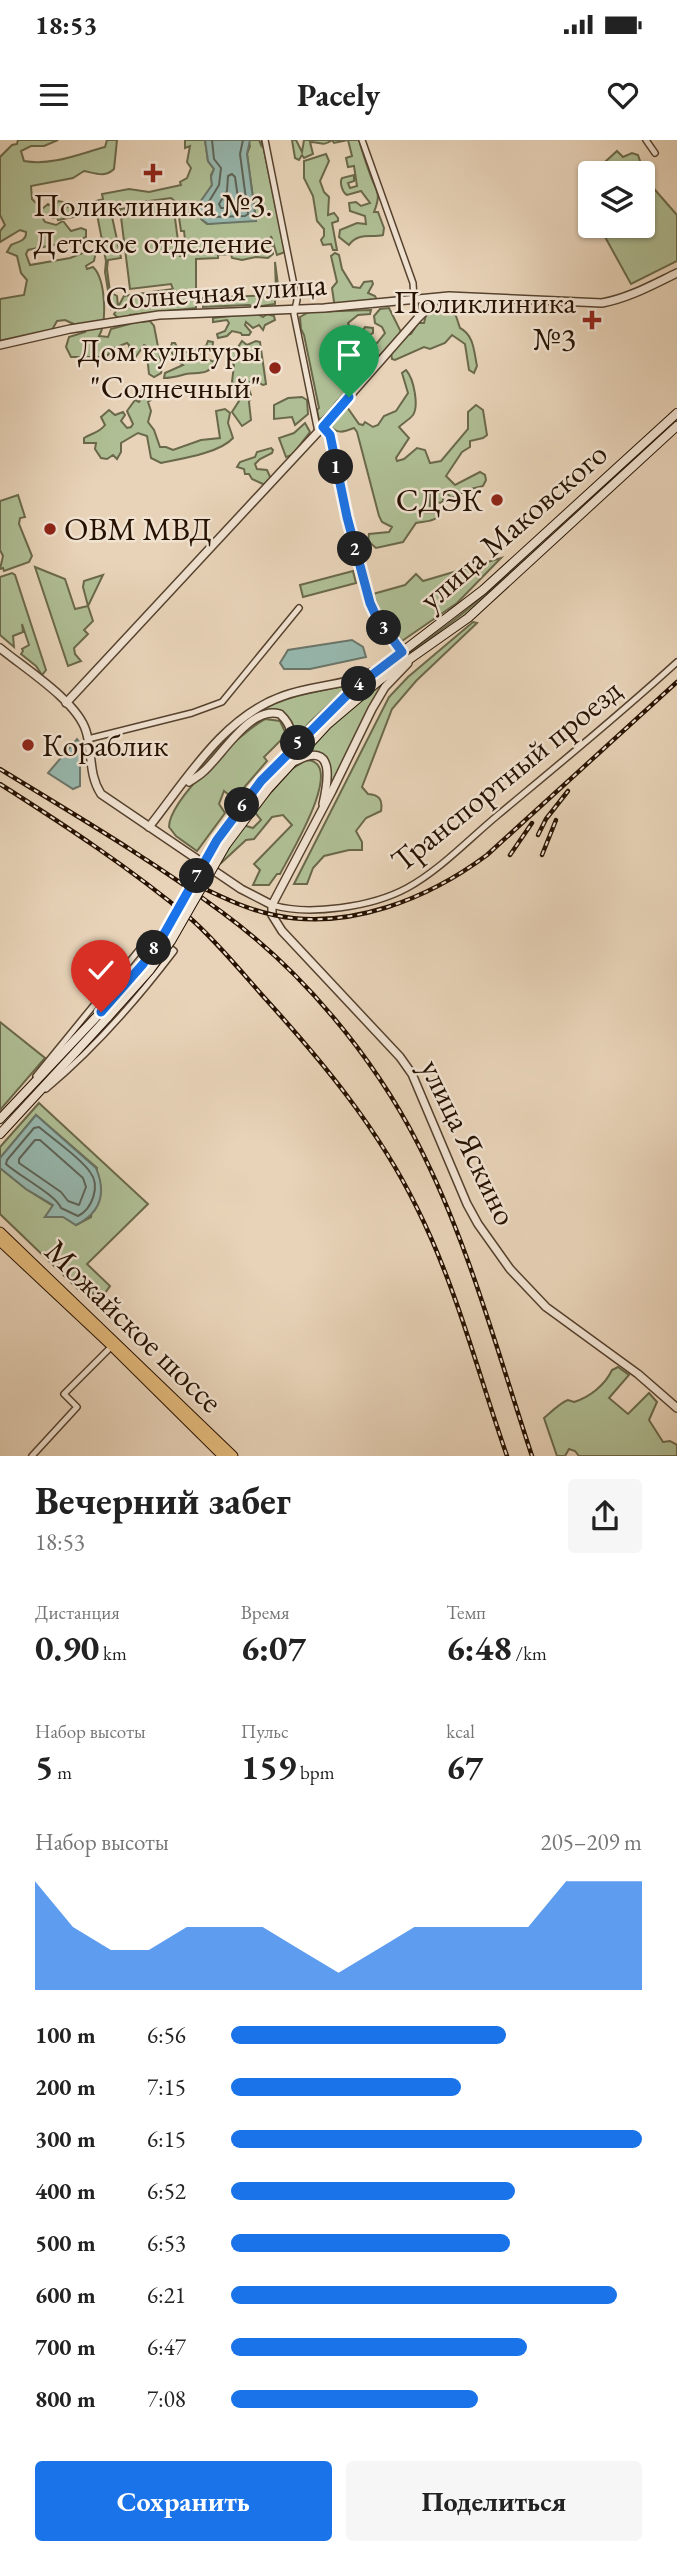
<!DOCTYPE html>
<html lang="ru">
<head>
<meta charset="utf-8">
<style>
	:root { --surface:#fff; --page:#f6f6f6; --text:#222; --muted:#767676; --accent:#1a73e8 }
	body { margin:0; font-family:"EB Garamond",serif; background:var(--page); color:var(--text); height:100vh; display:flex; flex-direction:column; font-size:26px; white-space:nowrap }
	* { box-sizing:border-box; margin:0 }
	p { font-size:23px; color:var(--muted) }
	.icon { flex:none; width:38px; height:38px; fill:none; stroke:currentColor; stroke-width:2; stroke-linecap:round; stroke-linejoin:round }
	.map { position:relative; height:1316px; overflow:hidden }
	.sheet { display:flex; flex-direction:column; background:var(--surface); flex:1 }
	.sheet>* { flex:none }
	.buttons { position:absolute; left:578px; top:21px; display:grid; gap:14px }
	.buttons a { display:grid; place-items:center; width:77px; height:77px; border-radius:7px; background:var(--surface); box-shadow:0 2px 5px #0004; font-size:35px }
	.pin { position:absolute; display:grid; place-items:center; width:60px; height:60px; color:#fff; margin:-72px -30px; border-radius:50% 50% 50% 0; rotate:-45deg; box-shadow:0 0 7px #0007 }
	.pin .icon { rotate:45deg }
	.km { position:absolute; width:35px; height:35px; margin:-18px; border-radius:50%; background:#222; color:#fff; font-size:19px; line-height:35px; text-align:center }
	.round { display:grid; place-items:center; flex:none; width:74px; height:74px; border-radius:7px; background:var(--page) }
	.head { display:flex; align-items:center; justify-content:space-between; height:119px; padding:0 35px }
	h1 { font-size:38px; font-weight:700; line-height:52px }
	.figures { display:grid; grid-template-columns:repeat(3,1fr); gap:10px; height:119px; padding:7px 35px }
	.figures div { display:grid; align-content:center }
	.figures b { font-size:35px; font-weight:700 }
	.figures small { font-size:19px; font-weight:400 }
	.figures p { font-size:19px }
	.chart { height:196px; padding:14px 35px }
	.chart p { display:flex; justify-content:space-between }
	.chart svg { width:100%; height:126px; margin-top:7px; fill:var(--accent); opacity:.7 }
	.primary-button { display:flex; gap:14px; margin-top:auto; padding:14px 35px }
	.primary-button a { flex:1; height:80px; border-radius:7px; background:var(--accent); color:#fff; font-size:28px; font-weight:700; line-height:80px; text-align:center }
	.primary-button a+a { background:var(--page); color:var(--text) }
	ul { padding:0 35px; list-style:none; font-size:23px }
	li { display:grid; grid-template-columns:112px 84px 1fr; align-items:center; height:52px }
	li i { height:18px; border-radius:9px; background:var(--accent) }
	.status { display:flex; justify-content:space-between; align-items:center; height:49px; padding:0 35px; background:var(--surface); direction:ltr }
	.status svg { height:19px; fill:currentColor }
	header { display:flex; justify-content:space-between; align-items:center; height:91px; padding:0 35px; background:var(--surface); font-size:32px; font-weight:700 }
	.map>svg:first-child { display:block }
</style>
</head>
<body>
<div class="status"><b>18:53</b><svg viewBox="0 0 49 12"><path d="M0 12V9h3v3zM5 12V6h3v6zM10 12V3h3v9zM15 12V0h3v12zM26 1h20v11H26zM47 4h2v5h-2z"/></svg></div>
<header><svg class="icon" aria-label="menu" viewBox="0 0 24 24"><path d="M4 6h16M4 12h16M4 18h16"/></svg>Pacely<svg class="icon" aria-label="heart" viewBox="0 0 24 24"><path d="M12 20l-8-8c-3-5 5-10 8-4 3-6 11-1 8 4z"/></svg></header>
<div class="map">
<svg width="677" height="1316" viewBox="0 0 677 1316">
	<rect width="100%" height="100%" fill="#e8d3b8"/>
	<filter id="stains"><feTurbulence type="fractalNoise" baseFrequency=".00286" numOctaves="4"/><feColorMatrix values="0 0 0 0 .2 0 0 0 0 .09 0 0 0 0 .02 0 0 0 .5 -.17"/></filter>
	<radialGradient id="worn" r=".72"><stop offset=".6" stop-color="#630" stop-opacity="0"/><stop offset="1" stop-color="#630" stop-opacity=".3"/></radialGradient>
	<g fill="#afbe94" stroke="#6a684a" stroke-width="2" fill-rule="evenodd">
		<path d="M18,0H58L44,6H31L21,11L24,21C52,26 79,14 105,7L107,0H117L114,29C105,38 95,33 84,31L73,38L31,46L32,59L42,69L48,64L54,68L58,61L69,63L68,67L86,63L88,70L83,75L58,80L57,77L53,78L52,73L42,77L45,82L56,85L63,81L71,91L81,88L86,90V97L79,100L28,110L26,114L30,125L70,118L93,109L96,111L94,121L86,126L87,129L93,127C106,139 107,183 99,196L108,197L111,189L129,184L136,177L141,182L150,181L154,186L162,227L161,233L154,237L149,234L146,206L144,205L135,218L129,215V205L127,203L114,208L106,217H71L66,207L69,197L85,192V189L65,180L57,181L52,190L0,204V159L24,155L27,140L21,133L17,116L7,112L11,105C17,102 27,101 26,92L20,90L0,102V91L5,85L0,75V17L12,5L17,4Z"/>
		<path d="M185,0H205L208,21L214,29L211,35L212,45L198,68L202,80L207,84L256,79L247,14L250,6L248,0H259L261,5L262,0L285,112L277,115L271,96L273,114L268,118L256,117L242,120L232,118L231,114L218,115V118L196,119V168L130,175V179L120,180L114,174L118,168L111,169L105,132L106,121L95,64L96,61L103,59L102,54L129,49L149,52L181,45L180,42L187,38L191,28L187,22L190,6L185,8ZM171,58L177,63L181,91H184L186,108L183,109L184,115L180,116L173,63L120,69L130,149L171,144L173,149L124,156L118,167L117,156L110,152L107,129L108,120L121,118L111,72L116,71L120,65Z"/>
		<path d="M292,0H296L302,12L304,0H359C362,11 366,23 370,34C376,52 382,52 374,72H378L384,88L383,95C371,98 358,92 349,105L339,97L340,90L357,83L366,84L365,76L350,71L349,63L356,62L361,66L370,63L361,51L347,55C343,53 339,43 342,38L354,35V41L348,43L350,48L357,46L354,26L348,27L346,18L352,16L348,0L334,3L332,0C323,7 321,2 310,2L313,14L304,18L302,15L299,20L295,18Z"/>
		<polygon points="617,11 623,17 632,13 638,15 641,24 638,30 641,33 593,33"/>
		<polygon points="326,14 329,21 320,41 324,52 329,57 328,75 334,73 338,78 338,81 332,83 337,110 333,110 331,104 323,105 321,100 324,96 324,89 317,81 313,56 304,38 304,21"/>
		<polygon points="642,35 677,75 677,121 631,144 599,86 642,86"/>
		<polygon points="335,113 339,115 342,129 353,147 360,148 364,142 372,141 373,144 368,153 375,156 378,162 337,164 334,162 332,148 337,142 331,116"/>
		<polygon points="275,122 279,153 275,154 275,164 255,167 249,165 203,167 203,158 270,155 270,151 276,151"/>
		<path d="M444,167L456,176L460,188C474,195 474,212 477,226L474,233L469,230L465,204L452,195L445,203L430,209L424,207L395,220L392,219L391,213L407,195L411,194L418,183H424L426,175Z"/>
		<path d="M389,168L401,192C380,216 359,238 337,261C331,268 327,275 319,280L317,270L319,268L304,195L301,189L300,177L309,172L371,170L370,174L358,175L348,183L353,194L359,196L365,187L373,188V193L368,196L372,203H377L385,193L382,187L375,183L374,176L380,169Z"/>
		<polygon points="256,173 263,177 267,174 274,176 275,180 265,185 263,190 259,185 253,188 246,182 245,185 251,192 249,195 242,195 241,193 232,191 227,196 218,198 217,194 225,191 229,183 227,180 213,182 213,178"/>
		<path d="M208,201L213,202L212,211L201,214L196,218L200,222L207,219L215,222C209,236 198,232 186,234C178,236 173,238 164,238L165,233L183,225L175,219L170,209L172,203H175L180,213H183L206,206Z"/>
		<polygon points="242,201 247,205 256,201 260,202 266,244 263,245 254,240 250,242 248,247 251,255 249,262 251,280 242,286 232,272 239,261 236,245 232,242 234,225 230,222 231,216 228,211 238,207"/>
		<path d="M406,230C414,239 419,266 413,275C409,280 403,283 399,287L409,298L396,318L397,321L404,319L417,308L425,310L430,323L441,321L468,289V272L476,265L483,270L487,295L483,298L470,301V307L462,312L446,336L455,345L480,332L485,335L486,340L483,346L467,350L452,358L444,351L443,361L440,363L437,362L435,353L430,354V368L424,373H440C437,382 425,381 416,383L403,402L376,408L368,401L369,394L389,392L392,387L382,382L379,376L357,292L354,288C344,292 336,295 329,284L343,267H347L359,284L363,285L365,282L373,287L378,285L384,276L396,271L408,253L402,233Z"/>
		<path d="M143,248L149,249L154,258L148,262L151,271L148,282L154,290L160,307H166L173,310L201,300L220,298L216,271L225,269L230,273L228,283L233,298C220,313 180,319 161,323L151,318L147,296L138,293L121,303V312L117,319L113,315L107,319L101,318L95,309L96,303H84V298C92,293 99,293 105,285L101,277L109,270L115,275L123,272L125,275L121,281L127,288L131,287L133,284L127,271L135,260L139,262L141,259L139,253Z"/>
		<polygon points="302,257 307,260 308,274 295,285 292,277 274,279 274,265 288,258"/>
		<path d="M677,278V282L504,442L467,474L328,577C370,536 422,507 468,469C541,409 608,342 677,278Z"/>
		<polygon points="305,283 310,292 292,315 286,317 279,298 294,293"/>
		<polygon points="271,308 273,310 272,313 260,319 255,324 257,329 267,330 271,339 265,345 252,339 249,334 245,334 244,329 237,327 240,322 255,317 257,312"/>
		<polygon points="18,355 25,377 20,378 19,384 32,416 29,422 4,431 3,428 0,429 3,416 0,410 0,361"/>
		<polygon points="501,418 457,463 402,501 381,473 373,454 405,445 416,434 423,441"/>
		<polygon points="35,427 65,439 75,469 88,466 83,447 84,441 103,435 88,466 93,481 84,490 88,494 74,508 75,514 81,521 68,526"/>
		<polygon points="353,431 356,443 303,457 300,445"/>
		<polygon points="12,433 15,435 46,530 42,535 36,526 21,514 23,511 22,509 29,505 22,484 23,492 13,496 14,507 0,495 0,437"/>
		<path d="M473,482L477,483L416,541L392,569L362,647L368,654C379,655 383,659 381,671L366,678L356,691L362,702V710H349L324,716L313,728L307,744H294L389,557L408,537Z"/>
		<path d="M395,533L329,653C334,631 331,615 305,613L330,585Z"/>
		<path d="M351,544L310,582L296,598L294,589L276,571L240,588L226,601L202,630L197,631C228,595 249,568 297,556C315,551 333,549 351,544Z"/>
		<path d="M265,579L280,581L286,594L284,603L280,601L264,617L267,621L234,659L224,651L219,664L225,673L197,711L176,696L169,687C169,660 241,592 265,579Z"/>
		<path d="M306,620C348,621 289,716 280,734H277L269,745H253L260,730L254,724L292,685L283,675L272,677L254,699L246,700L221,723L220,721L243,685L253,688L261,680L254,671L292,629Z"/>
		<polygon points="0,882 45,918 0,970"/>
		<polygon points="39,963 148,1064 87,1124 110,1146 100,1160 85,1146 80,1151 0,1074 0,1028 26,1049 53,1066 45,1077 64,1077 76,1085 91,1077 97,1028 36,975 0,1018 0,1007"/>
		<path d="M618,1227L629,1235L609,1258L628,1274L649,1253L657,1262L649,1280L663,1302L670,1301L677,1305V1316H579L575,1311L569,1309L565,1316H557L544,1278C550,1273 561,1262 568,1260L574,1262C590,1257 605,1245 612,1230Z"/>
	</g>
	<g fill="#97b8af" stroke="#6a7569" stroke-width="2">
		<polygon points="205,0 250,0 247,14 256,81 208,84 201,79 198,65 212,45 211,37 214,29 208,21"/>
		<polygon points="352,500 363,507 366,517 310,529 284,529 280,523 288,510"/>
		<polygon points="77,599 80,603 80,646 73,649 48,633"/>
		<path d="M36,975L96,1028C107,1054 100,1073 76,1085L63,1077H45L53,1065L26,1049L0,1028V1018Z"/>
	</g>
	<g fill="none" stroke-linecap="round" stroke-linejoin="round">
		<g stroke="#5e6458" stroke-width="2">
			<polyline points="212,0 214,19 221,28 219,45 205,68 207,74 212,77 245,76 248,74 240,14 243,0"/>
			<polygon points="232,34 235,37 239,65 236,68 221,68 219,64 227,51 228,36"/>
			<path d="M39,987C53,999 81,1018 90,1032C101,1046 92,1069 78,1076L61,1068C56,1055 19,1036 6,1024L7,1020L34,988Z"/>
			<polygon points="35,1000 40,1000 83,1038 86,1047 79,1065 68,1061 61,1052 19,1023 19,1019"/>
		</g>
		<g stroke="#56422e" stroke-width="8">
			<g id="minor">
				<polyline points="265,0 297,160 294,174 318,292"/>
				<polyline points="362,0 413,143 414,160 418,178"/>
				<polyline points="646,0 655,13"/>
				<polyline points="323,287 330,295 347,377 370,463 377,478 402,512"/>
				<polyline points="88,599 192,573 222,562 299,468"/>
				<path d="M272,765C309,776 372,767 407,748C440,730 469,699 498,675C558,625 619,575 677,522"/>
				<path d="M36,936L152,794L174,811C136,861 94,909 46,949"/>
				<polyline points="32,1316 77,1267 64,1254 112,1206"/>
			</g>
		</g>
		<g stroke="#56422e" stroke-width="10">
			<g id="tertiary">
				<path d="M0,205L70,189L159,175L324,168L449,156L602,163C629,158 652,145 677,133"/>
				<path d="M0,508C24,528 77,561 86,591C93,613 88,634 101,654L241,749L272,765"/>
				<polyline points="408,523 385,547 372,569 332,651 272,765 272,775 282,791 400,917 412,934 467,1064 478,1084 510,1129 546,1167 638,1234 677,1268"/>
				<polyline points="66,563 318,292 418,178 437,159"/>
				<path d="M296,621C336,600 328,642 323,664"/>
				<path d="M189,642C193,639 199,636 203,632C222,616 250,565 280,574C293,586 294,598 287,614"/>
				<path d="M149,687C187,639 223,577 283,556C312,545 345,546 372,532"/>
			</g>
		</g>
		<g stroke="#261100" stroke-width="10">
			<g id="secondary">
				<polyline points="217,700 261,641 351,551 483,450 677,273"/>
				<polyline points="226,705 268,649 327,585 380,540 468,478 677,286"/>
				<polyline points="0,979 101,872"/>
				<polyline points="0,994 108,877"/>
			</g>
		</g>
		<g stroke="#261100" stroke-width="11">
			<g id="primary">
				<polyline points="0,1092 233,1316"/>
				<polyline points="0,1101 112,1206 223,1316"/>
			</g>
		</g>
		<use href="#minor" stroke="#f0e2d1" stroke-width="5"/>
		<use href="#tertiary" stroke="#f0e2d1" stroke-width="7"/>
		<use href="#secondary" stroke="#f0e2d1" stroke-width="8"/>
		<use href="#primary" stroke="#e4ba7c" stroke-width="9"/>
		<g stroke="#261100" stroke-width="4.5">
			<g id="rail">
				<path d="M0,629C75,675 152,720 223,773C302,831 372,915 417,1002C468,1101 497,1211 532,1316"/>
				<path d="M0,644C66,686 130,728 190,778C216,801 239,829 262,855C322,921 378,988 417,1068C456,1146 478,1233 507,1316"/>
				<polyline points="538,695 546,679 568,651"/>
				<polyline points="510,715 532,683"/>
				<polyline points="542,715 556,680"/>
				<path d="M203,748C226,759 249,770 274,775C348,791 428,759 487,715L677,542"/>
			</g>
		</g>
		<use href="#rail" stroke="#f0e2d1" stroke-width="2" stroke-dasharray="5" stroke-linecap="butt"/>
		<g stroke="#261100" stroke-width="10" stroke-linecap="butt">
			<g id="secondary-bridge">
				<path d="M101,872C152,817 181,764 217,700"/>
				<polyline points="108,877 150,830 171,801 226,705"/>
			</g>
		</g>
		<use href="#secondary-bridge" stroke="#f0e2d1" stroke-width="8"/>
	</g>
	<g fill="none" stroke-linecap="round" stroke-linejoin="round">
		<g stroke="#fff" stroke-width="14">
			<polyline id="route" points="101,872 143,824 164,794 217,700 261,641 351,551 402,512 377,478 370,463 347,377 330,295 323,287 349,257"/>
		</g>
		<use href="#route" stroke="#1a73e8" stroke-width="9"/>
	</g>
	<g fill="#8f2418" stroke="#f0e2d1" stroke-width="2.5">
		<path d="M149.5 22.5h7v7h7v7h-7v7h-7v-7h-7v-7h7z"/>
		<path d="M588.5 169.5h7v7h7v7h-7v7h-7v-7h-7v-7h7z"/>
		<circle cx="275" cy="228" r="7"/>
		<circle cx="497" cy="360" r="7"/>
		<circle cx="50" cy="389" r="7"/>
		<circle cx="28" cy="605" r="7"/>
	</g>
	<g text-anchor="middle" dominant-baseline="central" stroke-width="5" stroke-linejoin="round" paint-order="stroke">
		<g font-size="32" fill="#261100" stroke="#f0e2d1" text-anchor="end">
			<text x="153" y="65" text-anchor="middle">Поликлиника №3.<tspan x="153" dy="37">Детское отделение</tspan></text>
			<text x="576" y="162">Поликлиника<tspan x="576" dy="37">№3</tspan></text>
			<text x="261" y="210">Дом культуры<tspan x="261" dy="37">"Солнечный"</tspan></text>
			<text x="483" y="360">СДЭК</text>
			<text x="64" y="389" text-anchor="start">ОВМ МВД</text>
			<text x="42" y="605" text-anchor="start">Кораблик</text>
		</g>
		<g font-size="32" fill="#261100" stroke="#f0e2d1">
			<text transform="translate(216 151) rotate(-4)">Солнечная улица</text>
			<text transform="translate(513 386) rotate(-41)">улица Маковского</text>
			<text transform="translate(506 635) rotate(-39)">Транспортный проезд</text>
			<text transform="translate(469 1002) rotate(64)">улица Яскино</text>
			<text transform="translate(134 1186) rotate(44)">Можайское шоссе</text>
		</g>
	</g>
	<rect width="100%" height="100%" filter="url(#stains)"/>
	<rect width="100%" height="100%" fill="url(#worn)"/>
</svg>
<div class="buttons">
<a><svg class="icon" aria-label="layers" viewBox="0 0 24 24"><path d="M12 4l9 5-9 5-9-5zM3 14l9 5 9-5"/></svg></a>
</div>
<div class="pin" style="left:349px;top:257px;background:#1e9e55"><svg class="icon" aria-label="arrive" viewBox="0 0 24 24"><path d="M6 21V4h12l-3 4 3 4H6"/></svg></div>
<div class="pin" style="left:101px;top:872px;background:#d93025"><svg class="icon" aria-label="check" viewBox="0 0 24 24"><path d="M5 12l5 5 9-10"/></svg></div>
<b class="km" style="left:336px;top:327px">1</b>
<b class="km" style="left:355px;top:409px">2</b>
<b class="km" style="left:384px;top:488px">3</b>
<b class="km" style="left:359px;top:544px">4</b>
<b class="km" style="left:298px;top:603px">5</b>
<b class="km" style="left:242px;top:665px">6</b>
<b class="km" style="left:197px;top:736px">7</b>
<b class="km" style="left:154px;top:808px">8</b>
</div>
<section class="sheet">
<div class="head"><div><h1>Вечерний забег</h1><p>18:53</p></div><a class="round"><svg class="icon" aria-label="share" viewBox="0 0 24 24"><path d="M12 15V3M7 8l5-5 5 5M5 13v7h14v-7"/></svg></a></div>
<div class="figures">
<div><p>Дистанция</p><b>0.90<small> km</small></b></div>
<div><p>Время</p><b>6:07</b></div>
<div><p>Темп</p><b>6:48<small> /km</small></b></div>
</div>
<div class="figures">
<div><p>Набор высоты</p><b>5<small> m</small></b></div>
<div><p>Пульс</p><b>159<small> bpm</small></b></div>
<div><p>kcal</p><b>67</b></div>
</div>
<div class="chart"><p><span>Набор высоты</span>205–209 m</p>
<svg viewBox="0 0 160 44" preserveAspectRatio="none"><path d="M0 44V6L10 22L20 30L30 30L40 22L50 22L60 22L70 30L80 38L90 30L100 22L110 22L120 22L130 22L140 6L150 6L160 6V44z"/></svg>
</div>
<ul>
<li><b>100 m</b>6:56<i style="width:67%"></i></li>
<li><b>200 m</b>7:15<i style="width:56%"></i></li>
<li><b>300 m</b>6:15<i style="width:100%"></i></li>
<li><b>400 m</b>6:52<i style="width:69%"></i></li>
<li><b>500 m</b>6:53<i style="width:68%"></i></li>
<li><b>600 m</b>6:21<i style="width:94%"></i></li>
<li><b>700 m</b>6:47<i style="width:72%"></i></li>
<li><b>800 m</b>7:08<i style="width:60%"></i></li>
</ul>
<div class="primary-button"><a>Сохранить</a><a>Поделиться</a></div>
</section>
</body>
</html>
